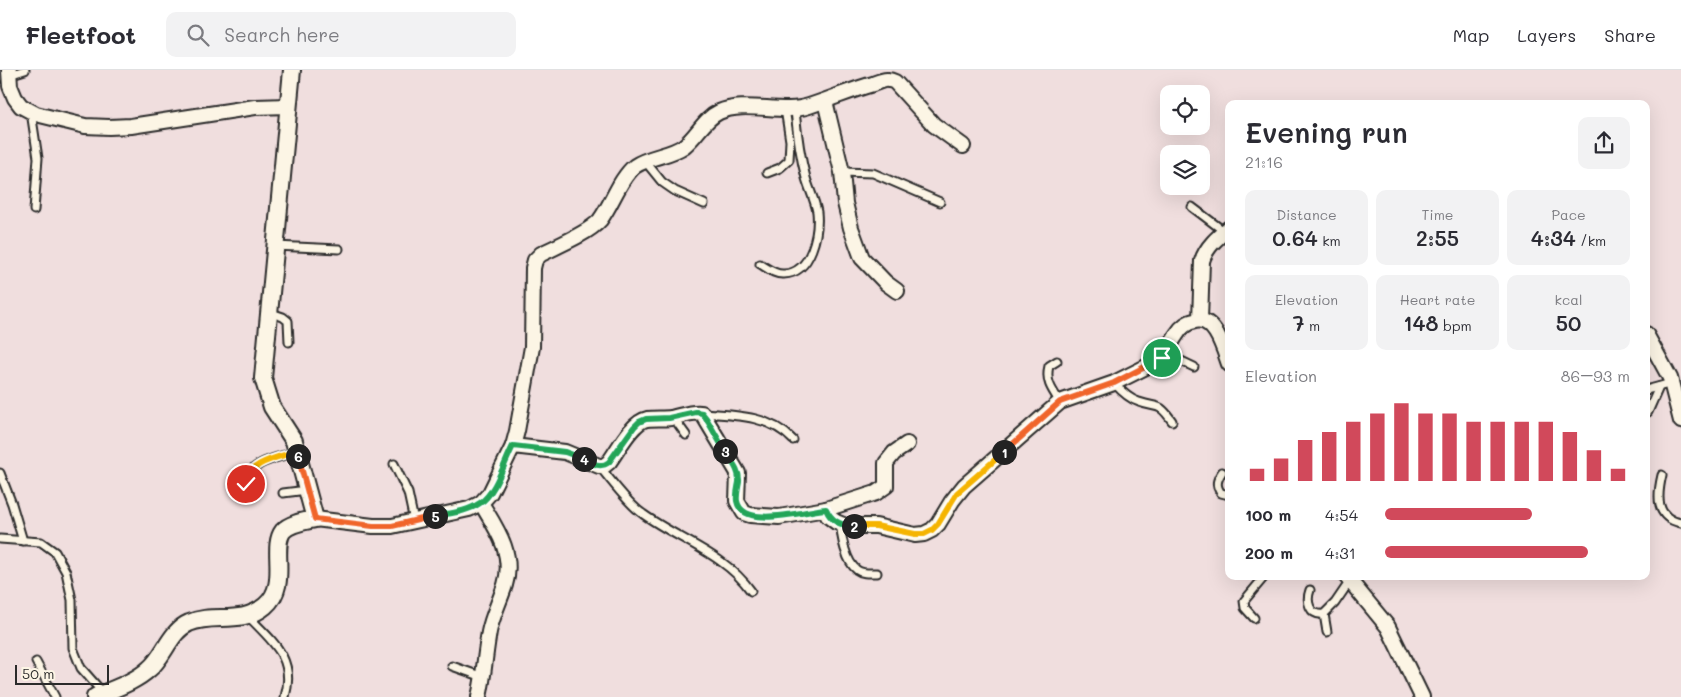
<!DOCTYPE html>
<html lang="en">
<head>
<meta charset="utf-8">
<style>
	:root { --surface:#fff; --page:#f2f2f3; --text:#2b2b33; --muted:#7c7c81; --line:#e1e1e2; --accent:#d1495b }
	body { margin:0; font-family:Mali,sans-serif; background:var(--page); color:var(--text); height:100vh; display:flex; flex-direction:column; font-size:19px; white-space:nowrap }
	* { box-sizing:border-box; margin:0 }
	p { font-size:16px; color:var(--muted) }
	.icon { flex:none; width:28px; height:28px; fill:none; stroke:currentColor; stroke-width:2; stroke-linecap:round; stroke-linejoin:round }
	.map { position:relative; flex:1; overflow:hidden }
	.side { position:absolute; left:1225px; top:30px; width:425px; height:480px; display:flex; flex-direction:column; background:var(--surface); border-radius:10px; box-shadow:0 5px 20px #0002 }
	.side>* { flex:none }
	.tools { position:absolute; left:1160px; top:15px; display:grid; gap:10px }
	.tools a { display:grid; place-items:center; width:50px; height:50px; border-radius:10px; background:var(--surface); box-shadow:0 5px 20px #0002; font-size:25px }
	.scale { position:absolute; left:15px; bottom:12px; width:94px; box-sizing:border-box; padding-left:5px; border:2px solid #2b2b2b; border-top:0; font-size:14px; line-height:18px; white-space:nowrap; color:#2b2b2b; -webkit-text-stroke:4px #fcf5e5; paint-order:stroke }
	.pin { position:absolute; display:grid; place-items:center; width:42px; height:42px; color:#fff; margin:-21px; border:2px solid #fff; border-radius:50%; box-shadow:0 1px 5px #0007 }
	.km { position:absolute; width:25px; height:25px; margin:-12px; border-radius:50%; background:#222; color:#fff; font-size:14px; line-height:25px; text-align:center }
	.round { display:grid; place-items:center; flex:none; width:52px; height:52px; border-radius:10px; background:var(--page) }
	.head { display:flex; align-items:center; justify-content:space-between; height:85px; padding:0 20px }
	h1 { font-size:28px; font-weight:600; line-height:38px }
	.metrics { display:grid; grid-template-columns:repeat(3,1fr); gap:8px; height:85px; padding:5px 20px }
	.metrics div { display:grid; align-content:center; border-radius:10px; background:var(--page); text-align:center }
	.metrics b { font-size:21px; font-weight:600 }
	.metrics small { font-size:14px; font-weight:400 }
	.metrics p { font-size:14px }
	.chart { height:140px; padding:10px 20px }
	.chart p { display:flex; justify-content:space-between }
	.chart svg { width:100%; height:90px; margin-top:5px; stroke:var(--accent); stroke-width:6 }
	ul { padding:0 20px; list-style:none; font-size:16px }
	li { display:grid; grid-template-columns:80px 60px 1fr; align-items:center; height:38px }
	li i { height:12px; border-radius:6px; background:var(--accent) }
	header { display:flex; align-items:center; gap:30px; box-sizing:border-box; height:70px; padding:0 25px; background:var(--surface); border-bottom:1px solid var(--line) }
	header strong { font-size:24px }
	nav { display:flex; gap:28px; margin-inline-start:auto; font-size:18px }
	.search { width:350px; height:45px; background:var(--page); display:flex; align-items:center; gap:12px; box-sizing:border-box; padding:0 18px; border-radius:10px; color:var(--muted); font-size:19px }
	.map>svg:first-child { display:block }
</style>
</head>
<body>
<header>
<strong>Fleetfoot</strong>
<div class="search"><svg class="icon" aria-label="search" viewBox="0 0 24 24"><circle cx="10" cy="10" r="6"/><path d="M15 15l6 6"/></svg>Search here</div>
<nav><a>Map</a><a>Layers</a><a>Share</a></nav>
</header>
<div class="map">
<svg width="1681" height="627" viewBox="0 0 1681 627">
	<rect width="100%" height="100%" fill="#f0dede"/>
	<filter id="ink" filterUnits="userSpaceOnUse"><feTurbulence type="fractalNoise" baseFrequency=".02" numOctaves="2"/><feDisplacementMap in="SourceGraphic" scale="10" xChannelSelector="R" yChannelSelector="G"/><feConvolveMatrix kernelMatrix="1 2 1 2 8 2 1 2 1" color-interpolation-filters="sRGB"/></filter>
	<g filter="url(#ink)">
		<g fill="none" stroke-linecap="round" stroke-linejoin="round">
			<g stroke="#2b2b2b" stroke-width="11">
				<g id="service">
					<polyline points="9,5 25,0"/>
					<polyline points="31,42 38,88 34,140"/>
					<polyline points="645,91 662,112 675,121 704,134"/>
					<polyline points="842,102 873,103 940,132"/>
					<polyline points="767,103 780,98 789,90 790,71 785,39"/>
					<polyline points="1192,137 1225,162"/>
					<polyline points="275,176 339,179"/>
					<path d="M760,194C767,198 775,205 784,204C812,203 819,162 817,142C815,130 809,119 806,108C800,86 797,63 795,40"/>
					<polyline points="268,242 283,247 288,251 289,272"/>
					<polyline points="1168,281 1175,288 1194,297"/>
					<path d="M1057,291L1049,296C1045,311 1052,320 1060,332"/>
					<path d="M1114,313C1121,321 1129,329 1139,332C1158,339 1158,331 1172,351"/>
					<polyline points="1646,320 1672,313"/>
					<polyline points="1648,342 1659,317"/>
					<path d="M702,343C734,345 770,345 793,370"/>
					<polyline points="673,347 686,365"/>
					<polyline points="394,394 408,423 414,451"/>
					<path d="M599,396C611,410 628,434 643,444C679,470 725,484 751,521"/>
					<path d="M1222,402C1217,410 1215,415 1221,423L1229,425"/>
					<polyline points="0,403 12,434 23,471"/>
					<path d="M1662,405C1657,426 1655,448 1681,453"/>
					<path d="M246,414C246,392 280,387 296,382"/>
					<polyline points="283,423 307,420"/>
					<path d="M841,455C841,467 846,492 857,500C862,504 870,503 877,503"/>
					<polyline points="0,469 41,472 55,482 66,502 72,530 73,578 81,598 103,623"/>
					<path d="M1310,520C1306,531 1309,546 1324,544L1335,533L1350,511"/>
					<polyline points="1324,544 1327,562"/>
					<path d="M248,546C272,571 296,588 285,627"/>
					<polyline points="1254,548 1245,538 1244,531 1265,506"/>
					<polyline points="36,592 55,627"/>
					<polyline points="452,596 483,607"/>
				</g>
			</g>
			<g stroke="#2b2b2b" stroke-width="18">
				<g id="minor">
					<polyline points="9,0 10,16 15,28 21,36 36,44 85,56 109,57 131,56 255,37 288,36"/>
					<polyline points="825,31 842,102 845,133 851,158 862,188 886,213 897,221"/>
					<path d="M1200,250L1202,191C1206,177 1218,167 1229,158"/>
					<polyline points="1646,264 1670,308 1681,351"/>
					<path d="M513,376L565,382L599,396H604L609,392C618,380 632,352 647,349C655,348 663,349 671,348C681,346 692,341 702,343L738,403L737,431L744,443L750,445L779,447L826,439L828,446L836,452L846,456H876L915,465L924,464L932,460L938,454L952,431L964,416L1060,332L1114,313L1156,292C1167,285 1169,275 1177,264C1181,257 1188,252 1195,251C1215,246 1224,280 1229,294"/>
					<polyline points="826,439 876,423 886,416 886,393 894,383 907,374"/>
					<path d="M315,449L373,456H392L469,439L481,433L490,423L513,376L517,361L532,277L533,198L535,190L541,184C557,176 589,163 600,150C612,134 620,108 635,96C650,86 670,86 684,76C697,66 704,49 719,42C745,30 782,45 809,36C831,29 851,20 873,14C878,12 884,9 888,10C890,10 893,11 895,12L934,55L963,76"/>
					<polyline points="1346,506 1388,557 1422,627"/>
					<path d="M479,627C484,606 485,584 489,562C492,546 500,531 505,515C515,484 496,458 481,433"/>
				</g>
			</g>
			<g stroke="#2b2b2b" stroke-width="20">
				<path id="tertiary" d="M95,627C113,619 135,612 149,599C164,587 170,561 189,553C213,542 241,556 265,536C290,515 270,478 283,461C290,453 306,451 315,449L294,371L272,337L263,308L292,0"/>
			</g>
			<use href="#service" stroke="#fcf5e5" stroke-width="7"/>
			<use href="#minor" stroke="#fcf5e5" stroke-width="14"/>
			<use href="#tertiary" stroke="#fcf5e5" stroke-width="16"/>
		</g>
	</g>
	<g fill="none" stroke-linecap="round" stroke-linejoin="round" filter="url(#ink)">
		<g stroke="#fff" stroke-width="10">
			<polyline id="split-1" points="1004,382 1060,332 1114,313 1162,288"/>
		</g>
		<g stroke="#fff" stroke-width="10">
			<polyline id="split-2" points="854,456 876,456 915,464 924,464 932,460 938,454 957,423 1004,382"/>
		</g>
		<g stroke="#fff" stroke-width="10">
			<path id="split-3" d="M725,381C731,391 740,400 739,412C738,418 736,425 737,431C742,460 807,440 826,439C831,451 841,456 854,456"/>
		</g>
		<g stroke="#fff" stroke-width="10">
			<path id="split-4" d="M584,389C593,393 600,399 609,392L634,357L639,352L646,349L669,348L696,342L702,343L706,348L725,381"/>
		</g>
		<g stroke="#fff" stroke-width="10">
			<path id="split-5" d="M435,446C450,443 467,442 480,433C495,424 505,391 513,376L565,382L584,389"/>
		</g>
		<g stroke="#fff" stroke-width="10">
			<polyline id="split-6" points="298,386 315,449 373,456 392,456 435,446"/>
		</g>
		<g stroke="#fff" stroke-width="10">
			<path id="split-7" d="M246,414C246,392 280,387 297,381L298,386"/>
		</g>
		<use href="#split-1" stroke="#f0652b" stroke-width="6"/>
		<use href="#split-2" stroke="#f5b400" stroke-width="6"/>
		<use href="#split-3" stroke="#22a559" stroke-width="6"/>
		<use href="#split-4" stroke="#22a559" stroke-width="6"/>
		<use href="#split-5" stroke="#22a559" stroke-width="6"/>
		<use href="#split-6" stroke="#f0652b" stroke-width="6"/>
		<use href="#split-7" stroke="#f5b400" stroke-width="6"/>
	</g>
</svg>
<div class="tools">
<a><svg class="icon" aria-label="locate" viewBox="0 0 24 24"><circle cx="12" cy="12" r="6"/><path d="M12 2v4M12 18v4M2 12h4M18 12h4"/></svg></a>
<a><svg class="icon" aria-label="layers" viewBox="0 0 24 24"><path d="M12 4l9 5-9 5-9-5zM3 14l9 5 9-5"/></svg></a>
</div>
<div class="scale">50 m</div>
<div class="pin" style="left:1162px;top:288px;background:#1e9e55"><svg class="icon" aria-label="arrive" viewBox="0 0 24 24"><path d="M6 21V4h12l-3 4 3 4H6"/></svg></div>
<div class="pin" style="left:246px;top:414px;background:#d93025"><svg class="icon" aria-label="check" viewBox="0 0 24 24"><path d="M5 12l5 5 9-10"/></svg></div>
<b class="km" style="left:1004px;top:382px">1</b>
<b class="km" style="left:854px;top:456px">2</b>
<b class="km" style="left:725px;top:381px">3</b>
<b class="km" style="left:584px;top:389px">4</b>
<b class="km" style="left:435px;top:446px">5</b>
<b class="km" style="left:298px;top:386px">6</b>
<section class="side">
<div class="head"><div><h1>Evening run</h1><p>21:16</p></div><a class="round"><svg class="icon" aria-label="share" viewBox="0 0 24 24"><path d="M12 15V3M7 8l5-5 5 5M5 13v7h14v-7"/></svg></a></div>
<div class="metrics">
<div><p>Distance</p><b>0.64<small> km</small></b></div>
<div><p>Time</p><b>2:55</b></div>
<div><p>Pace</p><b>4:34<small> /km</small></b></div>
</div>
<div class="metrics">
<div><p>Elevation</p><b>7<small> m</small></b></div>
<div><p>Heart rate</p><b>148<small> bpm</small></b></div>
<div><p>kcal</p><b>50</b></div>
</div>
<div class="chart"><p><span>Elevation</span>86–93 m</p>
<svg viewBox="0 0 160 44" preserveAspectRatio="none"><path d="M5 44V38M15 44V33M25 44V24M35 44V20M45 44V15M55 44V11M65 44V6M75 44V11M85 44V11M95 44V15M105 44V15M115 44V15M125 44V15M135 44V20M145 44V29M155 44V38"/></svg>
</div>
<ul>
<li><b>100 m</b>4:54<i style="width:60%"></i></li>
<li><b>200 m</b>4:31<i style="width:83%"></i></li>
</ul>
</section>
</div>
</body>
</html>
